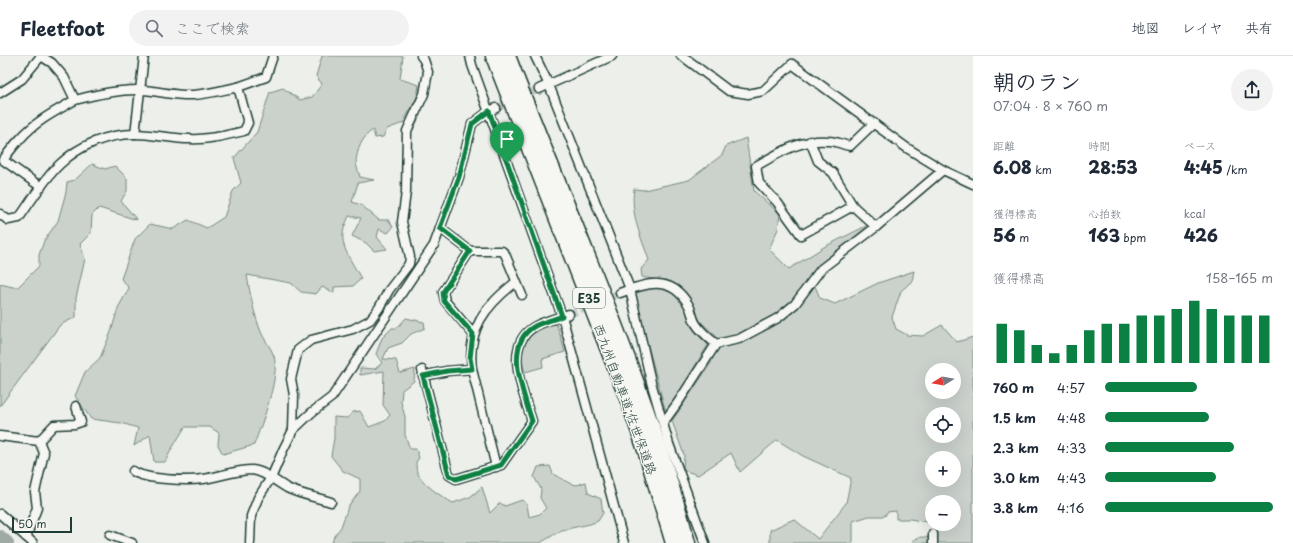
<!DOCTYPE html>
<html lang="ja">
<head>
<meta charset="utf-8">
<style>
	:root { --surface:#fff; --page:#f2f2f3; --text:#1f2937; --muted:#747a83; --line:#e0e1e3; --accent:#0b8043 }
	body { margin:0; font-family:"Playpen Sans","Klee One",sans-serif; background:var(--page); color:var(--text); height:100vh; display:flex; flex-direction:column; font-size:15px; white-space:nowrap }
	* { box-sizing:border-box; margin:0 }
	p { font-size:13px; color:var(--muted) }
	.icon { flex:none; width:22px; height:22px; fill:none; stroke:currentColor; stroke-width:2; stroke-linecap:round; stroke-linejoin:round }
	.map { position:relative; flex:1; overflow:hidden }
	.details { display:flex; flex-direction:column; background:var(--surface); width:320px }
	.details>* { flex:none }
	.needle { width:26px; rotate:259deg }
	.controls { position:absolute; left:925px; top:307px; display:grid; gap:8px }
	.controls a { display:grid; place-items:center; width:36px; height:36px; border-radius:50%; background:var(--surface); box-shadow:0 4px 16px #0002; font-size:20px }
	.scale { position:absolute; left:12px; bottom:10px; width:60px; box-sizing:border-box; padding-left:4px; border:2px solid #1f3d34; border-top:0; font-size:11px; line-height:14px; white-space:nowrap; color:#1f3d34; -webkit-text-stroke:3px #f6f6f2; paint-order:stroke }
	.pin { position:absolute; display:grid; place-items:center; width:34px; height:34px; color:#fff; margin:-41px -17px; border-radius:50% 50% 50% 0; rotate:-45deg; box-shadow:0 0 4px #0007 }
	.pin .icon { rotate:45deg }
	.round { display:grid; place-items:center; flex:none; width:42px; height:42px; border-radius:21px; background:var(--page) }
	.headline { display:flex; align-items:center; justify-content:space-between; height:68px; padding:0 20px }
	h1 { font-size:22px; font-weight:800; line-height:30px }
	.metrics { display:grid; grid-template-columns:repeat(3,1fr); gap:6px; height:68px; padding:4px 20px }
	.metrics div { display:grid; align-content:center }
	.metrics b { font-size:17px; font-weight:800 }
	.metrics small { font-size:11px; font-weight:400 }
	.metrics p { font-size:11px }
	.chart { height:112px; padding:8px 20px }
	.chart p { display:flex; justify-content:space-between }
	.chart svg { width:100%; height:72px; margin-top:4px; stroke:var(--accent); stroke-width:6 }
	ul { padding:0 20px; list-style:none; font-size:13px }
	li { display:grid; grid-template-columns:64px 48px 1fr; align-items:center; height:30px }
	li i { height:10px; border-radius:5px; background:var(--accent) }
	header { display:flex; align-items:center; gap:24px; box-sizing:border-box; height:56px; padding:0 20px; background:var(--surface); border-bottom:1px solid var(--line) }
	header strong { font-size:19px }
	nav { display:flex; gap:22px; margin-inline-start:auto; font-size:14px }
	.search { width:280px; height:36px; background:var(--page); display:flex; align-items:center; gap:10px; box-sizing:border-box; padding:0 14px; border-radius:22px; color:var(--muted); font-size:15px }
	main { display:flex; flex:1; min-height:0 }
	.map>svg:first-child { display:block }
</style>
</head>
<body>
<header>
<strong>Fleetfoot</strong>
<div class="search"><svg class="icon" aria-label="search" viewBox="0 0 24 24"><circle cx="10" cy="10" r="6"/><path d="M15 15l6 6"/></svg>ここで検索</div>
<nav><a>地図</a><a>レイヤ</a><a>共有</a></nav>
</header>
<main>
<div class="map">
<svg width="973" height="487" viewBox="0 0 973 487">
	<rect width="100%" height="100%" fill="#edefea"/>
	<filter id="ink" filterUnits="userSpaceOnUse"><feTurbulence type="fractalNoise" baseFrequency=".025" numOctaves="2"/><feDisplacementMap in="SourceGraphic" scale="8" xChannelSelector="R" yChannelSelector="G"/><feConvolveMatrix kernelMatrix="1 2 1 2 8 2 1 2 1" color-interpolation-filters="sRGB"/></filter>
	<g filter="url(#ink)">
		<g fill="#cbd2cc" stroke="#758880" fill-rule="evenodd">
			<path d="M322,0H403L400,23L419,29L417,41L403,67L387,73L383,81L375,82L373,74C362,80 356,96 356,108C357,112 359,117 360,121L374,124L358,127L352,146L361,149L379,164H389L393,171L388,177L379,173L377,181L387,193L374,195L366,187L352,180L361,162L349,160C347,165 343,173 343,178C341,193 355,210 361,223L353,230L334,231V237L322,231L316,238L301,236L291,227L247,219C250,238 254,258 261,276C264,284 271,291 274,300C280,322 262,367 254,389L223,398L218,389L219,377L210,371H185L171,394L165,406H154L150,379L134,390L138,372L121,367L91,363L75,340L85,316L100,302L111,276L118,252L129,232L121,223L135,183L150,168L173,173L188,164L207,172L224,161L233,135L241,127L234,102L257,76L270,36L283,32L300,44L312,41L322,28L316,20Z"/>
			<path d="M746,82L754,135L780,158L778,173L769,193L789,213L824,191L870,168L810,218L820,242L835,248L878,227L914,215L912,225L901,235L892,261L896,273L907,279L923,280L942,269L957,286L973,281V487H913V484L921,481L936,482L933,468H954V446H932V467L910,463H896V455L887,456L885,460H869L853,465V487H770V474L794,463L818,483L846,447L851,422L803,400L777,384L740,416L731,397L698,419L683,414L684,399L672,365L711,307L716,280L700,265L690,243L669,226L642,221L641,213L649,204C641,181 630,158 634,133L644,134L689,124L722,99L726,90ZM932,314H954V336H932ZM932,358H954V380H932ZM932,402H954V424H932Z"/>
			<polygon points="92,108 105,113 115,110 127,122 127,135 121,145 137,164 99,152 92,159 91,177 80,188 85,203 76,242 76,261 60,269 0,350 0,228 13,231 18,231 39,210 39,199 44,185 58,165 66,136 67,126 75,124"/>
			<polygon points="657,231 670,233 684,248 694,274 708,289 669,352 665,353 634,237"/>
			<path d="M406,262L424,266L425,272L411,278L402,287L388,292L383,303L396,304L400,317L415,313L414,325L402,334L401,346L405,361V379L410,393H416L419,402L416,406C416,409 416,413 417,416C422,428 442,441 453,447L470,441L482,431L490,457L500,447L505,450L522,444L527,448L529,461L540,458L546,452L540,442L541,433L534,421L538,411L550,410L553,418L569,427L577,429L586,426L588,437L601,443L603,457L598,465L590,468L562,474L540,487H332L334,480L341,471L348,451L360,435V423L343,415L331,400L334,382V361L347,362L353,356L360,355L369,371L385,365L390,359L383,349L384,315L360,319V312L375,313L382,307L376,298L382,282L392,272H397Z"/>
			<path d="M552,268L557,269L565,296L542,303L543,311L525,316C520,301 521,282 537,274C541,271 548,270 552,268Z"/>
		</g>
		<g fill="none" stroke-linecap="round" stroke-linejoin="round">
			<polyline stroke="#9faaa4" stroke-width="14" points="0,481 7,487"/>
			<g stroke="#c4cbc6" stroke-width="8" stroke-dasharray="8 4" stroke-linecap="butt">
				<polyline points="496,52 539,33"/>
				<polyline points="569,258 620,237"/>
			</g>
			<g stroke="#1f3d34" stroke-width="11">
				<g id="minor">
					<path d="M41,0L52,7L64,21L75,44C56,55 36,65 21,82C14,89 9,96 3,104L41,131"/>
					<polyline points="470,0 472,9 562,260 624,487"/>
					<polyline points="535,0 549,29 630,233 651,326 669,388 705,487"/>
					<polyline points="681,0 685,2 729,35 748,38 763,35 792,8 907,92 943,114 973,128"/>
					<polyline points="539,33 612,0"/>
					<polyline points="0,37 22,23 41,0"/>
					<path d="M75,44C97,38 119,33 142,34C159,35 176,40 193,39C209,38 223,34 238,31"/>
					<polyline points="135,78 144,0"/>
					<path d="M810,85L818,105L833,117L853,150L801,179L777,146L759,127L756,110C779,97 802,82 829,85C836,85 843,89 850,90L874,67"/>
					<polyline points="853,150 876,171"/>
					<path d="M0,158L8,164L19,162C32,144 44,123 60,108C80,89 107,78 135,78C153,78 172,83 190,83C208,84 227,79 244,75L248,67L238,31L266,21L273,0"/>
					<polyline points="440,172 470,195 502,195 505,198 522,239"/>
					<polyline points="470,195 443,236 445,245 473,278"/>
					<path d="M620,237C646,227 671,219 688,248C692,254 692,262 696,268C701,276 709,282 716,288"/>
					<path d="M422,314L449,419L456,423L501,409L532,365C524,338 502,290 534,271C544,265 558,262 569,258"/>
					<polyline points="423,320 447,315 472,313"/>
					<polyline points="663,367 679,345 716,288 739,283 778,262 795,248 821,213 876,171 943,114"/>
					<polyline points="293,374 294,339 291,323 298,294 311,284 353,273 370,264 379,252 389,234 409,208 410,201 402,166 406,136 407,75 424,38 428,16 424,4 421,0"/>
					<polyline points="0,380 39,385 44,397 35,436 37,452 26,481"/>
					<polyline points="39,385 54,369 75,368 81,366 76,350"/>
					<path d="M496,411L472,313C467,273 485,250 516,226"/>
					<path d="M133,415C145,424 188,425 203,423C219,421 235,414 252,414C265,415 276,426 287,432C301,439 317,441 331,446"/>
					<polyline points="0,458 33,487"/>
					<polyline points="110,479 132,487"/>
					<polyline points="250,487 251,460 258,442 272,420 283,394 293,374 311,357 332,341 434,189 459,121 472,68 489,55 496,52"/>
					<polyline points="933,487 933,478"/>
				</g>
			</g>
			<g stroke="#1f3d34" stroke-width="19">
				<g id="motorway">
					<polyline points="494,0 631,350 647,397 674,487"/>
					<path d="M507,0C569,162 642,320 687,487"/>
				</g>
			</g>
			<use href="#minor" stroke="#f6f6f2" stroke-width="8"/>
			<use href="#motorway" stroke="#f6f6f2" stroke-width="16"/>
		</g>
	</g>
	<g fill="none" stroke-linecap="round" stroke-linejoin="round" filter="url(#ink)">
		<g stroke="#fff" stroke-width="8">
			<path id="route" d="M489,55L562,260C553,264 543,266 535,270C502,288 524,338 532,365L501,409L456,423L449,419L423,320L447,315L472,313L470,302L473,278L444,245L443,236L470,195L440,172L459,121L472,68Z"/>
		</g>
		<use href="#route" stroke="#0b8043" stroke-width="5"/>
	</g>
	<g text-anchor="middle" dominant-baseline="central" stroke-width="3" stroke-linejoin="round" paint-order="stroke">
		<rect fill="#f6f6f2" stroke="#60746d" stroke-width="1" x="573" y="232" width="32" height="20" rx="3"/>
		<g font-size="12" font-weight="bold" fill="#1f3d34">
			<text x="589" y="242">E35</text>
		</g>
		<g font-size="13" fill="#1f3d34" stroke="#f6f6f2">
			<text transform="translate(626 343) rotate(70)">西九州自動車道;佐世保道路</text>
		</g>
	</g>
</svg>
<div class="controls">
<a><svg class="needle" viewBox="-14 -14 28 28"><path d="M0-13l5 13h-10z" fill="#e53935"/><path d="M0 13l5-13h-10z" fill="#747a83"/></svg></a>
<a><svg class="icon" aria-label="locate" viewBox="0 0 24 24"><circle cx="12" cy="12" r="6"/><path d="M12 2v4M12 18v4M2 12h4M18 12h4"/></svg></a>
<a>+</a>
<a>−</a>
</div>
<div class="scale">50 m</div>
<div class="pin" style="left:507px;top:107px;background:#1e9e55"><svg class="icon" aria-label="arrive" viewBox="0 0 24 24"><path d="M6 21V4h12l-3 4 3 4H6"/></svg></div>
</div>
<section class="details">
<div class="headline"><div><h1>朝のラン</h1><p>07:04 · 8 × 760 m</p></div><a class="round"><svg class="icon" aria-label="share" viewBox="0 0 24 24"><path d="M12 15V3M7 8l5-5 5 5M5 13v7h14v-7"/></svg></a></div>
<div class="metrics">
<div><p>距離</p><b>6.08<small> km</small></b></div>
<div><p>時間</p><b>28:53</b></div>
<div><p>ペース</p><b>4:45<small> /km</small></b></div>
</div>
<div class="metrics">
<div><p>獲得標高</p><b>56<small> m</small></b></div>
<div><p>心拍数</p><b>163<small> bpm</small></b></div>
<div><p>kcal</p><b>426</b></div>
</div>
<div class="chart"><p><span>獲得標高</span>158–165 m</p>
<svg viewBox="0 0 160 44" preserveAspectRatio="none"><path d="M5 44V20M15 44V24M25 44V33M35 44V38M45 44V33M55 44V24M65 44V20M75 44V20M85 44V15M95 44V15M105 44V11M115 44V6M125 44V11M135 44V15M145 44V15M155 44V15"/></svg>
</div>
<ul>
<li><b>760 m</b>4:57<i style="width:55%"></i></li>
<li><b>1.5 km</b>4:48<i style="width:62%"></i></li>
<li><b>2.3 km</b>4:33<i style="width:77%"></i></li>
<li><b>3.0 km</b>4:43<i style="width:66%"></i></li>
<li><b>3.8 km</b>4:16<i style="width:100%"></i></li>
</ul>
</section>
</main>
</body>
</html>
